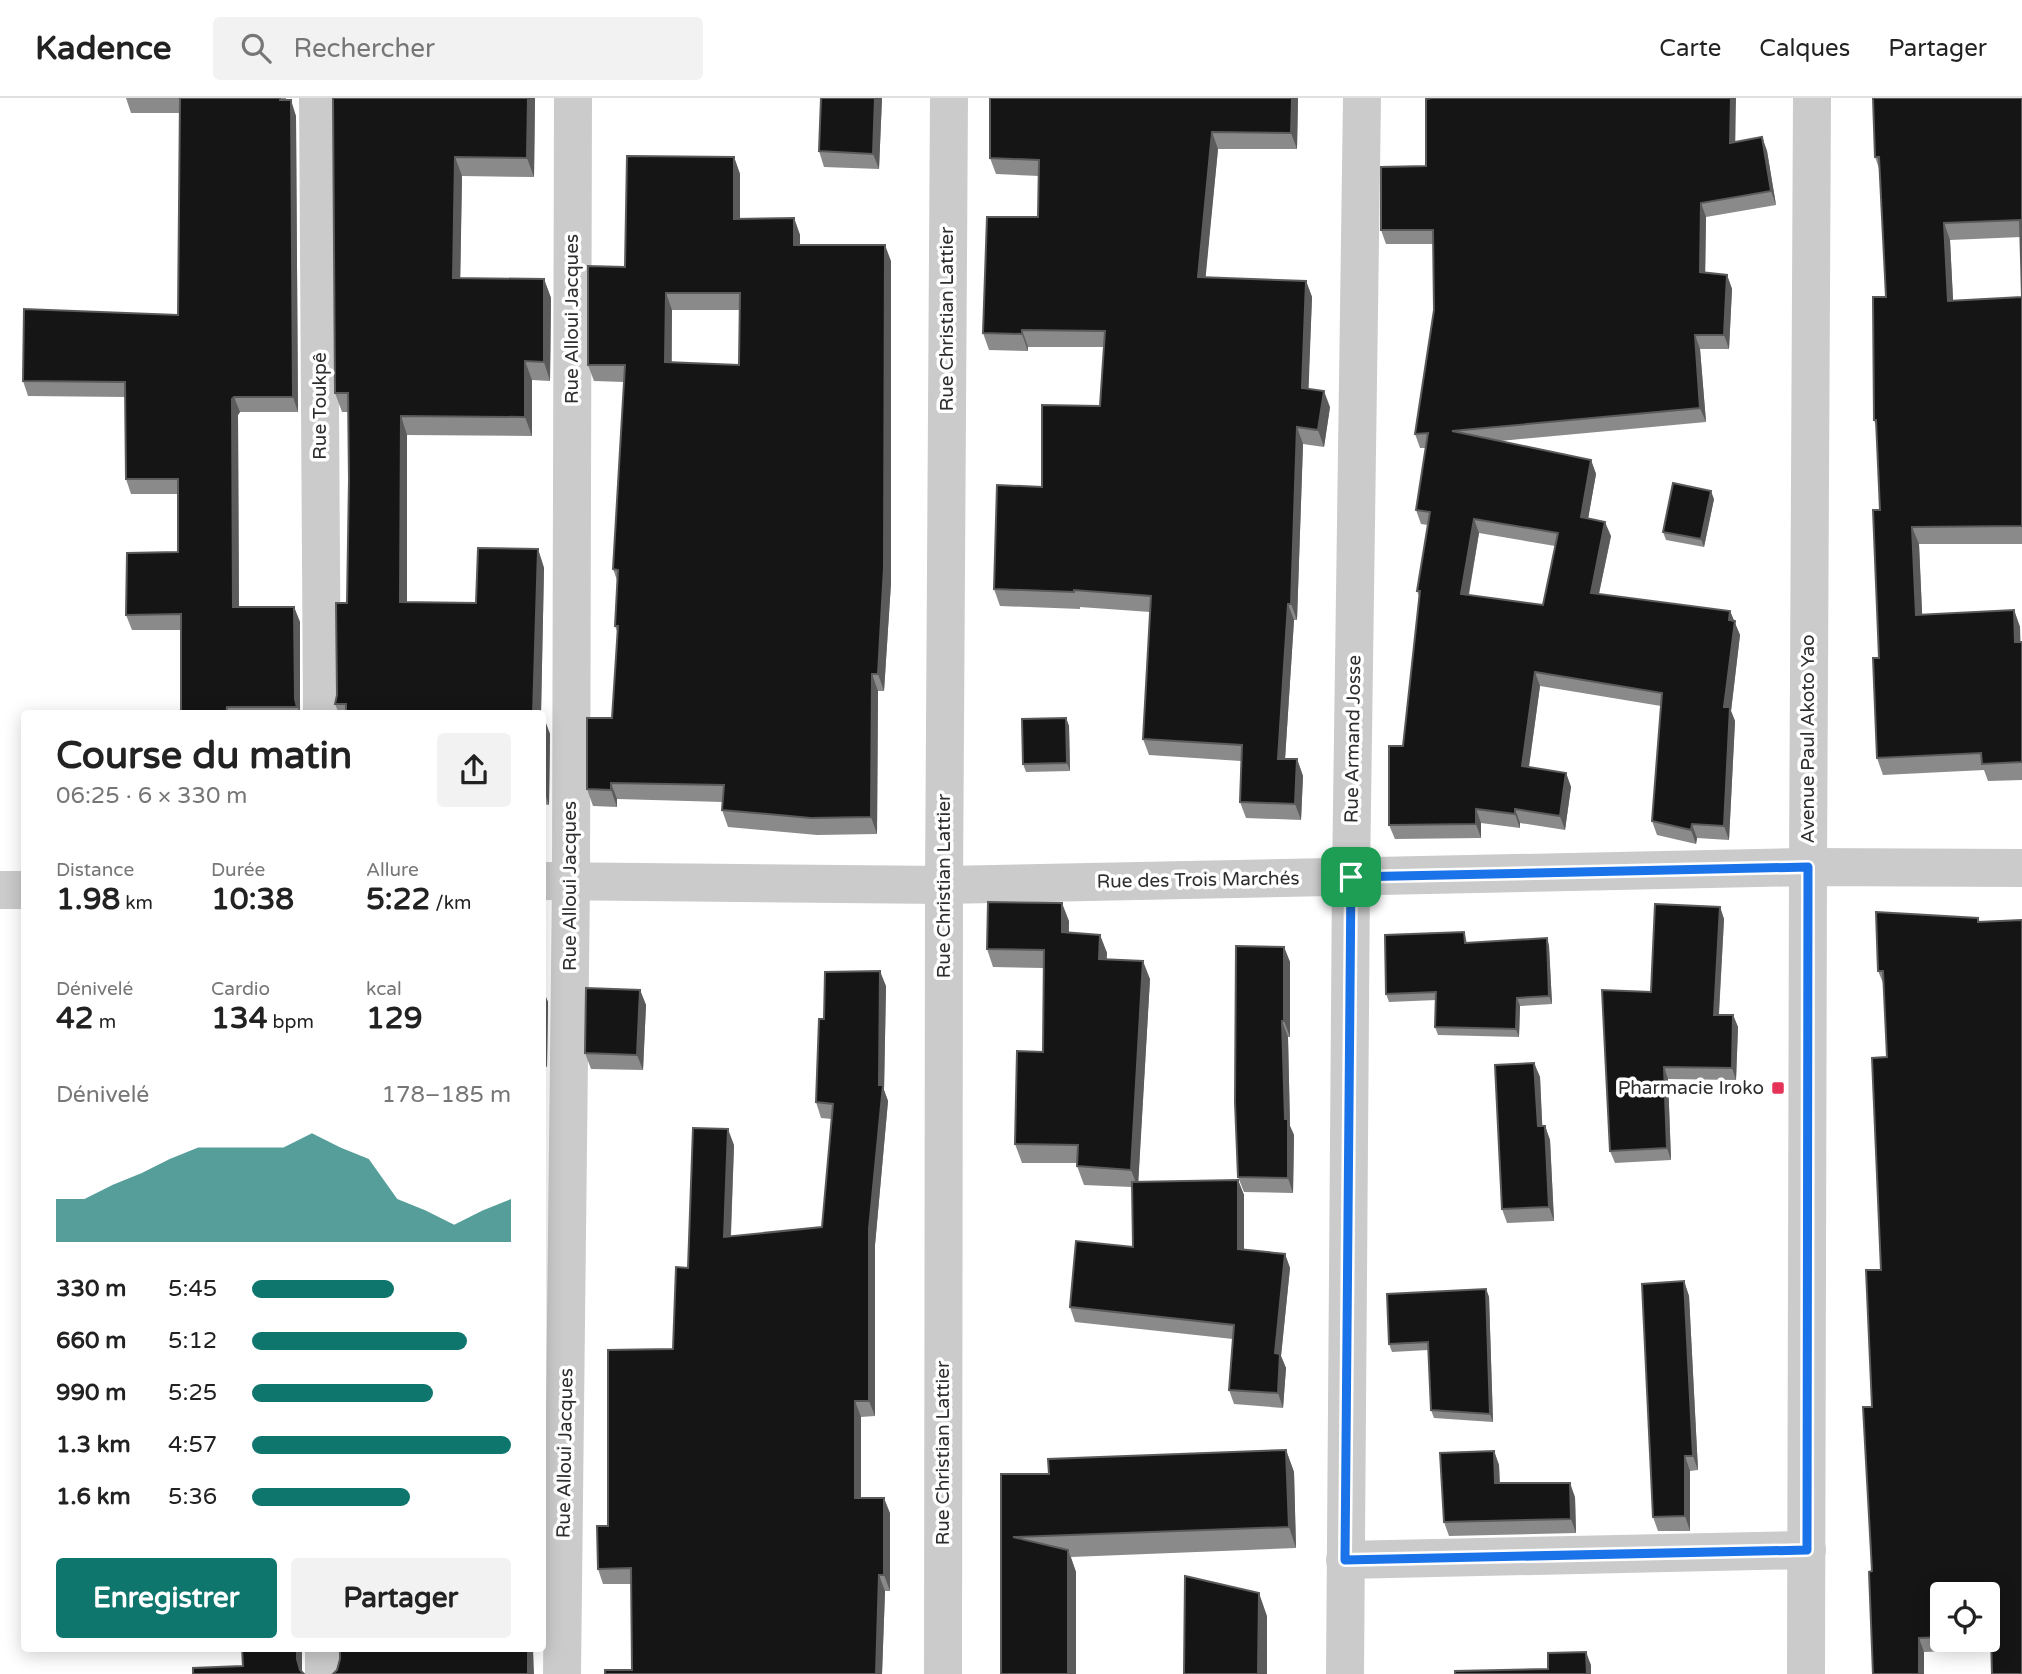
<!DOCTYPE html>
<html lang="fr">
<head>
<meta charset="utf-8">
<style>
	:root { --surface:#fff; --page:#f2f2f2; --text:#222; --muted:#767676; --line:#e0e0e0; --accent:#0f766e }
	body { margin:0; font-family:"Varela Round",sans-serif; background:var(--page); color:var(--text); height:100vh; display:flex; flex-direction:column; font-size:26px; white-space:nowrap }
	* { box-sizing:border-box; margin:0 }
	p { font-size:23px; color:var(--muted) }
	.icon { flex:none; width:38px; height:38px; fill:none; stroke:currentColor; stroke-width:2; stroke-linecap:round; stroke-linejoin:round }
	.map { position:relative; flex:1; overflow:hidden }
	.drawer { position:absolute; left:21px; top:612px; width:525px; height:942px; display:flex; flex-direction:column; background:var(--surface); border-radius:7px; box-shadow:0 4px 18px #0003 }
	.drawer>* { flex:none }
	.buttons { position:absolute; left:1930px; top:1484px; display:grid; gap:14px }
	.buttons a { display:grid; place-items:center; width:70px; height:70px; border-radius:7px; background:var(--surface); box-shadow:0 4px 18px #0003; font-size:35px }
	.pin { position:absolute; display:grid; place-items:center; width:60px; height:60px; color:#fff; margin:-30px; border-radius:14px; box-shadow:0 4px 10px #0006 }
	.round { display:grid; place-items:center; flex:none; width:74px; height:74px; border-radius:7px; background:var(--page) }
	.summary { display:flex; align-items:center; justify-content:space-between; height:119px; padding:0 35px }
	h1 { font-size:38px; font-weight:700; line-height:52px }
	.stats { display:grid; grid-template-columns:repeat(3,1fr); gap:10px; height:119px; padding:7px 35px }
	.stats div { display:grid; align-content:center }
	.stats b { font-size:30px; font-weight:700 }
	.stats small { font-size:19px; font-weight:400 }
	.stats p { font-size:19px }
	.chart { height:196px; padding:14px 35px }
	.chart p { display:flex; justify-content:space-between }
	.chart svg { width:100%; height:126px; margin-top:7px; fill:var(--accent); opacity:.7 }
	.cta { display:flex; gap:14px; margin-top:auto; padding:14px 35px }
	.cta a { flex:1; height:80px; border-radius:7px; background:var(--accent); color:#fff; font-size:28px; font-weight:700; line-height:80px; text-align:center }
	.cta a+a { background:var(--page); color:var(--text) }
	ul { padding:0 35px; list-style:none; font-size:23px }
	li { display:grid; grid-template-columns:112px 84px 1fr; align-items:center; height:52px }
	li i { height:18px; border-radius:9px; background:var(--accent) }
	header { display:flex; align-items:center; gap:42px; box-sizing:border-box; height:98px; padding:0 35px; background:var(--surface); border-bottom:2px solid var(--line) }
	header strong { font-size:33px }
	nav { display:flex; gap:38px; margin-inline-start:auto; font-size:24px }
	.search { width:490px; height:63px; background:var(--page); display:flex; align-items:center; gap:18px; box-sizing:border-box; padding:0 24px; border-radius:7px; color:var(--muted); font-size:26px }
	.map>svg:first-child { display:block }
</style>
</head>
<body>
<header>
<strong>Kadence</strong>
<div class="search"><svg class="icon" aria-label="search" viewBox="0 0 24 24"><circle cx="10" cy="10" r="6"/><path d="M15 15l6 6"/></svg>Rechercher</div>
<nav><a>Carte</a><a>Calques</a><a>Partager</a></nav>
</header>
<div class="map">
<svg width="2022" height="1576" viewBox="0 0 2022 1576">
	<rect width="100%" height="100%" fill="#fff"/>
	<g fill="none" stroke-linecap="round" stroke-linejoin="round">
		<g stroke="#cbcbcb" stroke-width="38">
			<polyline points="318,0 322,616"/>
			<polyline points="542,783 944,787 1808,769 2022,770"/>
			<polyline points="0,792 24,792"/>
			<polyline points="1345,1462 1807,1452"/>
			<polyline points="324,1550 324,1576"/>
			<polyline points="562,1576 571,783 573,0"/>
			<polyline points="943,1576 944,787 949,0"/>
			<polyline points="1345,1576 1351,779 1362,0"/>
			<polyline points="1806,1576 1808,769 1812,0"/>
		</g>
	</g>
	<g fill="#8a8a8a" fill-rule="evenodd">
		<polygon points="126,0 286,0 286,2 296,18 298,314 240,314 238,317 239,509 294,509 300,524 300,616 181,616 181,532 132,532 126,517 178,454 178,396 131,396 126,381 125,299 28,298 23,283 178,217 180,15 131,15"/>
		<polygon points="333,0 535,0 534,79 462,78 460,180 544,181 551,200 550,283 532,282 532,338 407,337 407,504 476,505 538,451 544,470 541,616 339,616 335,606 337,597 347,505 349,381 348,314 342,314 335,295"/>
		<polygon points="882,0 879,71 824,69 819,53"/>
		<polygon points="990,0 1298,0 1297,51 1218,51 1205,180 1306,183 1312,199 1308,291 1330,309 1324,349 1303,346 1297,522 1294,522 1285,661 1297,661 1303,678 1301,722 1246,720 1240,704 1241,663 1149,657 1143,641 1150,514 1080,509 1080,511 1000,508 994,491 1042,389 1100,308 1104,249 1028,249 1028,253 989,252 983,235 1038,119 1039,78 996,76 990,60"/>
		<path d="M2022,0V446H1919L1922,517L2014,512L2020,529V544H2022V682L1988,683L1984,672L1883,677L1877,660L1880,412L1876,328L1874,322L1886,199L1880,73L1875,59ZM2021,139L2022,199L1953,203L1950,142Z"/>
		<path d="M1762,39L1767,53L1776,107L1706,119L1705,175L1727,177L1732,191L1729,251H1700L1706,324L1500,343L1591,362L1596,376L1588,420L1611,438L1599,496L1730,513L1740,537L1731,613L1735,623L1729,742L1697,740L1696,746L1657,737L1652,723L1661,608L1540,588L1529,669L1566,675L1571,689L1565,732L1520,725V730L1481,725V740L1395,741L1389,727L1403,648L1419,498L1417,493L1428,427L1421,426L1416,412L1426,350H1420L1415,336L1434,212L1433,146H1386L1381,132L1426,68L1735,44ZM1479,435L1555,448L1543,507L1469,497Z"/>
		<path d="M734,59L740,76V121L794,120L800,137V147L891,163V485L884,593H878L877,736L817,737L728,729L722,712L723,704L617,701V709L593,708L587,691L612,620L618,536L615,528L617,482L613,471L624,284L594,283L588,267L625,169ZM672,212H740L739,267L672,264Z"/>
		<polygon points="1714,401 1704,449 1666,442 1663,434"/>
		<polygon points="542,617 550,636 549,707 542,706"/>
		<polygon points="1066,620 1069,628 1070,673 1026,674 1023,666"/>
		<polygon points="1720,809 1724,821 1719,917 1733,917 1738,929 1736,982 1668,981 1671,1062 1615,1065 1610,1053 1651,894"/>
		<path d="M1978,820L1980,824L1992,1551L1924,1554L1872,1473V1309L1881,1172L1887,959L1884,887L1878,873ZM1942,1496H1988V1542H1942Z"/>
		<polygon points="1069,823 1069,835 1100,837 1107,855 1106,861 1150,881 1138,1084 1238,1082 1244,1097 1244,1152 1285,1156 1290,1170 1281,1258 1286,1270 1283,1310 1234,1306 1229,1292 1233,1241 1075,1224 1070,1209 1133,1149 1132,1089 1084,1087 1077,1068 1077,1065 1022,1065 1015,1046 1043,954 1044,870 993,869 987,851"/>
		<polygon points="1464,834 1467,845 1547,840 1549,848 1552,906 1520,908 1519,939 1438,937 1435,929 1436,902 1389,904 1386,896"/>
		<polygon points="1284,849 1290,864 1290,939 1288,939 1290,1028 1294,1037 1293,1095 1244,1094 1238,1079"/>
		<polygon points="886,888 884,992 888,1003 875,1147 875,1318 861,1319 861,1400 890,1415 890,1493 885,1493 882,1576 605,1576 632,1572 631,1486 603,1486 598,1471 608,1428 673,1251 688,1170 734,1047 731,1139 822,1129 832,1021 821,1020 816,1004 824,921"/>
		<polygon points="542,890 548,904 547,969 544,969 544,1078 542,1078"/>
		<polygon points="640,892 646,907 643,972 591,971 585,955"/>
		<polygon points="1534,965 1540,979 1542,1028 1545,1028 1550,1042 1554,1123 1507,1125 1502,1111"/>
		<polygon points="1684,1183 1689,1198 1698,1372 1690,1373 1690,1433 1658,1433 1653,1419"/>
		<polygon points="1486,1191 1489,1199 1493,1324 1434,1320 1431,1312 1428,1252 1392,1254 1389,1246"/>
		<polygon points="1286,1352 1294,1374 1296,1450 1071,1459 1076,1474 1001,1576 1001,1376 1049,1376"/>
		<polygon points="1494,1353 1499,1367 1500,1385 1575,1399 1576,1435 1449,1438 1444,1424"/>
	</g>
	<g fill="#5b5b5b">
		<polygon points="528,0 535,0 534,79 527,60"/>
		<polygon points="875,0 882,0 879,71 873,56"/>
		<polygon points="1292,0 1298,0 1297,51 1291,35"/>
		<polygon points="1731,0 1736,0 1735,59 1730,45"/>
		<polygon points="291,2 296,18 298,314 293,299"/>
		<polygon points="1212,34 1218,51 1204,196 1198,179"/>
		<polygon points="1762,39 1767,53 1776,107 1771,93"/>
		<polygon points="455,59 462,78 460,199 453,180"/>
		<polygon points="734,59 740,76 740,137 734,121"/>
		<polygon points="1701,105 1706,119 1705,188 1700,174"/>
		<polygon points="794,120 800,137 800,164 794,147"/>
		<polygon points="1944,125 1950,142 1954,220 1948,203"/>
		<polygon points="885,147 891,163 891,485 884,593 878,576"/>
		<polygon points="1727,177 1732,191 1729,251 1724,237"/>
		<polygon points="544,181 551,200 550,283 544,264"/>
		<polygon points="1306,183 1312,199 1308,306 1302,290"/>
		<polygon points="666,195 672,212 671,281 665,264"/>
		<polygon points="1022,232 1028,249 1028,253 1022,236"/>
		<polygon points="1695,237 1700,251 1706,324 1700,310"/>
		<polygon points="525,263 532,282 532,338 525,319"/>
		<polygon points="1324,293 1330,309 1324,349 1318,332"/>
		<polygon points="234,299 240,314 238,317 239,524 233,509 232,301"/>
		<polygon points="401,318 407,337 407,523 400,504"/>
		<polygon points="1297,329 1303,346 1297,522 1291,506"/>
		<polygon points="1591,362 1596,376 1586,433 1581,419"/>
		<polygon points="1711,393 1714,401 1704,449 1701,441"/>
		<polygon points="1474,421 1479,435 1466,511 1461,496"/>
		<polygon points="1605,424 1611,438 1596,509 1591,495"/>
		<polygon points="1912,429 1919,446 1923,534 1916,517"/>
		<polygon points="538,451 544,470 541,616 533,616"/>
		<polygon points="1288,506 1294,522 1284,677 1278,661"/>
		<polygon points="294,509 300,524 300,616 295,601"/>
		<polygon points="2014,512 2020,529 2021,561 2015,544"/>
		<polygon points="1730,513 1740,537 1731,613 1735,623 1729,742 1724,728 1724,609"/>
		<polygon points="1535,574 1540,588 1527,682 1522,668"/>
		<polygon points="872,576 878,593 877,736 871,719"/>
		<polygon points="543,617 550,636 549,707 542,688"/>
		<polygon points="1066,620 1069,628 1070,673 1067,665"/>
		<polygon points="1297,661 1303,678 1301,722 1295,706"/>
		<polygon points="1566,675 1571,689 1565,732 1560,718"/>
		<polygon points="611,685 617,701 617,709 611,692"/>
		<polygon points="1476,711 1481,725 1481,740 1476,726"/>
		<polygon points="1515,711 1520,725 1520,730 1515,716"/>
		<polygon points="1692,726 1697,740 1696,746 1691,732"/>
		<polygon points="1062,805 1069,823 1068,853 1062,834"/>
		<polygon points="1720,809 1724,821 1718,929 1714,917"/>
		<polygon points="1100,837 1107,855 1106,879 1099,861"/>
		<polygon points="1547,840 1549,848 1552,906 1549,898"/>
		<polygon points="1284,849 1290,864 1290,939 1284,923"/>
		<polygon points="1143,863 1150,881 1138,1090 1131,1072"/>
		<polygon points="880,873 886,888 884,992 888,1003 875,1147 875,1318 869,1303 869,1131 879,987"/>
		<polygon points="542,890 548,904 547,969 542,957"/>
		<polygon points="640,892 646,907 643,972 637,957"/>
		<polygon points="1517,900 1520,908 1519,939 1516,931"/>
		<polygon points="1733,917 1738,929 1736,982 1732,970"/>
		<polygon points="1282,923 1288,939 1290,1028 1294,1037 1293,1095 1288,1080"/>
		<polygon points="542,965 544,969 544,1078 542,1074"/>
		<polygon points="1534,965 1540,979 1543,1042 1538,1028"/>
		<polygon points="1664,969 1668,981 1671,1062 1667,1050"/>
		<polygon points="1545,1028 1550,1042 1554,1123 1549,1109"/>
		<polygon points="728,1031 734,1047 730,1155 724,1139"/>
		<polygon points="1238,1082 1244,1097 1244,1166 1238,1151"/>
		<polygon points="1285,1156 1290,1170 1281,1258 1286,1270 1283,1310 1278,1295 1275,1255"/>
		<polygon points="1684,1183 1689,1198 1698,1372 1693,1358"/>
		<polygon points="1486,1191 1489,1199 1493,1324 1490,1316"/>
		<polygon points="855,1303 861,1319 861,1416 855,1400"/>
		<polygon points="1286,1352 1294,1374 1296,1450 1289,1429"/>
		<polygon points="1494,1353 1499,1367 1500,1399 1495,1385"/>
		<polygon points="1685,1358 1690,1373 1690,1433 1685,1418"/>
		<polygon points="1570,1385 1575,1399 1576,1435 1571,1421"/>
		<polygon points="884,1400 890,1415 890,1493 884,1477"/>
		<polygon points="1068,1452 1076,1474 1076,1576 1068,1576"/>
		<polygon points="879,1477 885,1493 882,1576 876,1576"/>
		<polygon points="1259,1495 1267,1518 1267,1576 1258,1576"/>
		<polygon points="1919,1540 1924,1554 1924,1576 1919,1576"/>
		<polygon points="297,1550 302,1550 302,1576 297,1561"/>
		<polygon points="528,1550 533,1550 534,1576 528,1576"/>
		<polygon points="1586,1554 1591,1567 1591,1576 1587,1576"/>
	</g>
	<g fill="#151515" stroke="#5b5b5b" stroke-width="2" fill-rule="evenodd">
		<polygon points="180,0 280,0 280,2 291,2 293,299 234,299 232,301 233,509 294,509 295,601 297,609 227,609 226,616 181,616 181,516 126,517 127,455 178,454 178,381 126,381 125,284 23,283 24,211 178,217"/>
		<polygon points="333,0 528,0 527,60 455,59 453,180 544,181 544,264 525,263 525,319 401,318 400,504 476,505 478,450 538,451 533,616 346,616 346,606 335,606 337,597 336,505 347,505 349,381 348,295 335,295"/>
		<polygon points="821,0 875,0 873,56 819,53"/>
		<polygon points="990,0 1292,0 1291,35 1212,34 1198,179 1306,183 1302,290 1324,293 1318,332 1297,329 1291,506 1288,506 1278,661 1297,661 1295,706 1240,704 1242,647 1143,641 1151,498 1074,492 1074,494 994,491 997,387 1042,389 1042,307 1100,308 1105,233 1022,232 1022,236 983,235 987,119 1038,119 1039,62 990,60"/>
		<path d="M1432,0H1731L1730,45L1762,39L1771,93L1701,105L1700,174L1727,177L1724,237H1695L1700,310L1452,333L1591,362L1581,419L1605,424L1591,495L1730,513L1729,522L1735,523L1724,609H1730L1724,728L1692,726L1691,732L1652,723L1662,595L1535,574L1522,668L1566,675L1560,718L1515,711V716L1476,711V726L1389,727V648H1403L1420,493H1417L1430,414L1416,412L1428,335L1415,336L1434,212L1433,132H1381V69L1426,68V1ZM1474,421L1558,435L1543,507L1461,496Z"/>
		<path d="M1873,0H2022V428L1912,429L1916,517L2014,512L2015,544H2022V664L1982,666L1981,655L1877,660L1873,560H1879L1873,412H1880L1876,322H1874L1873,199H1886L1879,59H1875ZM2020,122L2022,199L1948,203L1944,125Z"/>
		<path d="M627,58L734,59V121L794,120V147H885L884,469L878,576H872L871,719L811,720L722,712L724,687L611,685V692L587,691V620H612L618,528H615L618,472L613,471L625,267H588V168L625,169ZM666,195H740L739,267L665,264Z"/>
		<polygon points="1673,385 1711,393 1701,441 1663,434"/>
		<polygon points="1066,620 1067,665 1023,666 1022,621"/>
		<polygon points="988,804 1062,805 1062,834 1100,837 1099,861 1143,863 1131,1072 1077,1068 1078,1047 1015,1046 1017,953 1043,954 1044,852 987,851"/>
		<polygon points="1655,806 1720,809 1714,917 1733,917 1732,970 1664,969 1667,1050 1610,1053 1602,892 1651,894"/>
		<polygon points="1876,814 1978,820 1978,824 2022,822 2022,1576 1992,1576 1991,1537 1988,1537 1988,1496 1942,1496 1942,1539 1919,1540 1919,1576 1873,1576 1869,1474 1872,1473 1863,1309 1872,1309 1866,1172 1881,1172 1872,960 1887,959 1883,873 1878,873"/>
		<polygon points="1464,834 1465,845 1547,840 1549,898 1517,900 1516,931 1435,929 1436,894 1386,896 1385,837"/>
		<polygon points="1236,848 1284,849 1284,923 1282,923 1285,1021 1288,1021 1288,1080 1238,1079 1235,1004"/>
		<polygon points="880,873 879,987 883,987 869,1131 869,1303 855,1303 855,1400 884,1400 884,1477 879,1477 876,1576 605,1576 605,1572 632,1572 631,1470 598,1471 597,1428 608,1428 608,1252 673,1251 676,1169 688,1170 693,1030 728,1031 724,1139 822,1129 833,1006 816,1004 819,921 824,921 825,874"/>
		<polygon points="586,890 640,892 637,957 585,955"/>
		<polygon points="1534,965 1538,1028 1545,1028 1549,1109 1502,1111 1495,967"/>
		<polygon points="1238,1082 1238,1151 1285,1156 1275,1255 1280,1256 1278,1295 1229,1292 1234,1227 1070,1209 1076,1143 1133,1149 1132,1084"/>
		<polygon points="1684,1183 1693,1358 1685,1358 1685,1418 1653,1419 1642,1186"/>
		<polygon points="1486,1191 1490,1316 1431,1312 1428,1244 1389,1246 1387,1196"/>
		<polygon points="1286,1352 1289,1429 1013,1439 1068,1452 1068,1576 1001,1576 1001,1376 1049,1376 1048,1361"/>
		<polygon points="1494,1353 1495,1385 1570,1385 1571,1421 1444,1424 1440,1355"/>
		<polygon points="1185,1478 1259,1495 1258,1576 1184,1576"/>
		<polygon points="242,1550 297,1550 297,1561 300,1572 304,1576 193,1576 193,1570 243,1568"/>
		<polygon points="340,1550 528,1550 528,1576 333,1576 337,1572 340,1561"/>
		<polygon points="1586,1554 1587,1576 1455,1576 1455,1573 1548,1571 1548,1555"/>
	</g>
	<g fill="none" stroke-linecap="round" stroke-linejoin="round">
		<g stroke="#fff" stroke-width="14">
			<polygon id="route" points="1808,769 1807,1452 1345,1462 1351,779"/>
		</g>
		<use href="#route" stroke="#1a73e8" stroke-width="9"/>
	</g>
	<rect fill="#e43258" stroke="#fff" stroke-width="2.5" x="1771" y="983" width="14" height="14" rx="3.5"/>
	<g text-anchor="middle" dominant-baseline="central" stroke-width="7" stroke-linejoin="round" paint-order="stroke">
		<g font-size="19" fill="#2e2e2e" stroke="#fff">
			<text transform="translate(572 221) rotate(-90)">Rue Alloui Jacques</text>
			<text transform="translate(947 221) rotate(-90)">Rue Christian Lattier</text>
			<text transform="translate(320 308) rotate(-90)">Rue Toukpê</text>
			<text transform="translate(1353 641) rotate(-89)">Rue Armand Josse</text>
			<text transform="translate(1808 641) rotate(-90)">Avenue Paul Akoto Yao</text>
			<text transform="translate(1198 782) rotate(-1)">Rue des Trois Marchés</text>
			<text transform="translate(570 788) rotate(-90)">Rue Alloui Jacques</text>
			<text transform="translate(944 788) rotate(-90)">Rue Christian Lattier</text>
			<text transform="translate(565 1355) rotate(-89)">Rue Alloui Jacques</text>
			<text transform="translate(943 1355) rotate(-90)">Rue Christian Lattier</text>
		</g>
		<g font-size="19" fill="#2e2e2e" stroke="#fff" text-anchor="end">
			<text x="1764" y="990">Pharmacie Iroko</text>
		</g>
	</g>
</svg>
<div class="buttons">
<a><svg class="icon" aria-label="locate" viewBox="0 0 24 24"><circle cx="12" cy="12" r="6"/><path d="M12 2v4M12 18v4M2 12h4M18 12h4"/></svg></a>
</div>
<div class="pin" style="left:1351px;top:779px;background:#1e9e55"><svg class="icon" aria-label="arrive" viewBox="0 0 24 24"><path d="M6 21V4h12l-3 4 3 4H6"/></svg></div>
<section class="drawer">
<div class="summary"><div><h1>Course du matin</h1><p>06:25 · 6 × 330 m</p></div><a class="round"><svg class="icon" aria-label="share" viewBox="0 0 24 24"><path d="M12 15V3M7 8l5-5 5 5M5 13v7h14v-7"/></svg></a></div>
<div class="stats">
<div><p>Distance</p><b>1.98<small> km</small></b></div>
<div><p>Durée</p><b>10:38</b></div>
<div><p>Allure</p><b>5:22<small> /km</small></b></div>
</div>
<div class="stats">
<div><p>Dénivelé</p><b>42<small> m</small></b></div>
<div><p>Cardio</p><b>134<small> bpm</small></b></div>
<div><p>kcal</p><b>129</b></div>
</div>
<div class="chart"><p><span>Dénivelé</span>178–185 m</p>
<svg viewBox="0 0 160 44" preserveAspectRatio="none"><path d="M0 44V29L10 29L20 24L30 20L40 15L50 11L60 11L70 11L80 11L90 6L100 11L110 15L120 29L130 33L140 38L150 33L160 29V44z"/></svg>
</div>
<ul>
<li><b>330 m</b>5:45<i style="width:55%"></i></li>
<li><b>660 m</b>5:12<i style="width:83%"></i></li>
<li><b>990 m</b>5:25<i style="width:70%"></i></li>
<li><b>1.3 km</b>4:57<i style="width:100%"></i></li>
<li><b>1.6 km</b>5:36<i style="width:61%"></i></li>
</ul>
<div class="cta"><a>Enregistrer</a><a>Partager</a></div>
</section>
</div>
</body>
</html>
